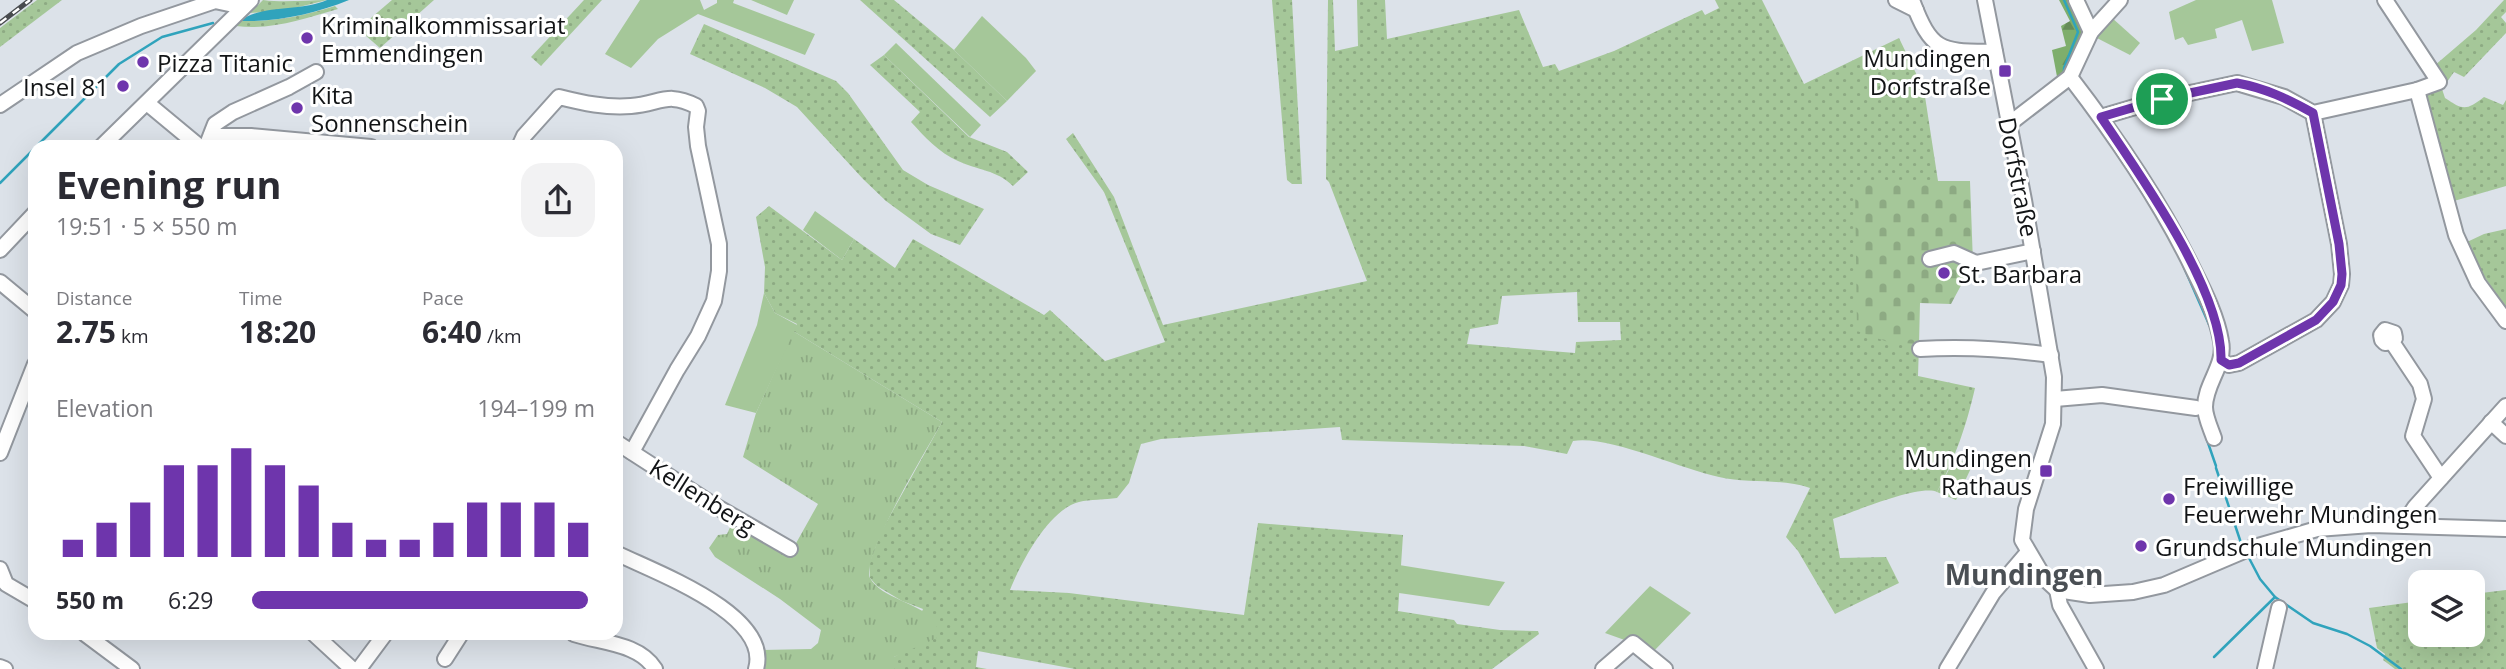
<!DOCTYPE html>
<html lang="en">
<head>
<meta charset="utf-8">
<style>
	:root { --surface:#fff; --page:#f2f2f3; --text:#2b2b33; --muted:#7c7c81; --accent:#6e35ac }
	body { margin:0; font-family:"Open Sans",sans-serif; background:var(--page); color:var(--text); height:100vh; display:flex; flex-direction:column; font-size:26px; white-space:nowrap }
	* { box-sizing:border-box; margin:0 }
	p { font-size:23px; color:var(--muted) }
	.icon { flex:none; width:38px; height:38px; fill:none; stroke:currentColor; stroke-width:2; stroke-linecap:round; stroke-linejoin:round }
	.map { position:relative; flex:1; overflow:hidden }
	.sheet { position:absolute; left:28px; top:140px; width:595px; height:500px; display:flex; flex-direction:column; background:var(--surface); border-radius:21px; box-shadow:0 7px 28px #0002 }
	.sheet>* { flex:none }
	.tools { position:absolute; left:2408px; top:570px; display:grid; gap:14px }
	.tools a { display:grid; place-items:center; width:77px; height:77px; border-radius:14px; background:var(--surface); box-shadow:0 7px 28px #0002; font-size:35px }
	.pin { position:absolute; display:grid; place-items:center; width:60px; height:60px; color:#fff; margin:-30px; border:4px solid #fff; border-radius:50%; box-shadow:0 2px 7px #0007 }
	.round { display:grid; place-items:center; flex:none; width:74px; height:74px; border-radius:21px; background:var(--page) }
	.head { display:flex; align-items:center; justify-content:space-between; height:119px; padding:0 28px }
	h1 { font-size:38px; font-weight:700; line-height:52px }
	.metrics { display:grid; grid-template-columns:repeat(3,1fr); gap:10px; height:119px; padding:7px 28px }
	.metrics div { display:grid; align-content:center }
	.metrics b { font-size:30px; font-weight:700 }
	.metrics small { font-size:19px; font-weight:400 }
	.metrics p { font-size:19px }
	.chart { height:196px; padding:14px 28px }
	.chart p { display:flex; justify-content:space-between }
	.chart svg { width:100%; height:126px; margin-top:7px; stroke:var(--accent); stroke-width:6 }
	ul { padding:0 28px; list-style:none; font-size:23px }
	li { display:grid; grid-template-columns:112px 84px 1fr; align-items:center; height:52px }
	li i { height:18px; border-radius:9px; background:var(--accent) }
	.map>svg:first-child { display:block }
</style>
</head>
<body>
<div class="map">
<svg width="2506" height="669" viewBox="0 0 2506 669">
	<defs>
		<pattern id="grass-dots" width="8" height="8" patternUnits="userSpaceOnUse" patternTransform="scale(1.75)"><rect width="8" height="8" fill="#a5c799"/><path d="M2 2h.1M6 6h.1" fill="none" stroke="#8daa83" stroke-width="1.8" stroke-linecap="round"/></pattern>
		<pattern id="forest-firs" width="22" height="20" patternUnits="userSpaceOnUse" patternTransform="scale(1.75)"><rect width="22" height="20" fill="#7eae6c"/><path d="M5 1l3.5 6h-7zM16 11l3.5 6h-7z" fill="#668c58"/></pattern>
		<pattern id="cemetery-stones" width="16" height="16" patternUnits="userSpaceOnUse" patternTransform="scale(1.75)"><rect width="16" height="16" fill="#a5c799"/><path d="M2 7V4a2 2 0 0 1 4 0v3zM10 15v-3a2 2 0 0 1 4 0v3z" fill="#8daa83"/></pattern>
		<pattern id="park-tufts" width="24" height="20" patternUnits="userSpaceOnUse" patternTransform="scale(1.75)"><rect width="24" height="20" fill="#a5c799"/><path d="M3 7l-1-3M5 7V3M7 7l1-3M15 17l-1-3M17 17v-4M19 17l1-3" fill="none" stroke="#8daa83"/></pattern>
	</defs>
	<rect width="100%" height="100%" fill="#dce2e9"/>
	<g fill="url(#grass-dots)" fill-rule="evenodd">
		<polygon points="37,0 62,0 0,47 0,28"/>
		<path d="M263,0C285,3 305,0 327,0L287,10L250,13Z"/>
		<polygon points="392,0 434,0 380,48 358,29"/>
		<polygon points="584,0 602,0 541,66 531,57"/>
		<polygon points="860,0 894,0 954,50 1007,101 990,117"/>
		<polygon points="1272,0 1292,0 1302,184 1292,184 1287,180"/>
		<path d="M1328,0H1333L1335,51L1358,46L1357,0H1385L1387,39L1519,10L1543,67L1555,64L1559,71L1614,51L1702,10L1705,15L1719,8L1715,0H1762L1804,84L1899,38L1924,90L1938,181L1855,182L1919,344L1918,376L1975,388C1966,427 1956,456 1937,492C1920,484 1853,512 1833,519L1840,558L1886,557L1899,583L1835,614L1798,551L1786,537L1810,488C1781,478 1748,484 1719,477C1680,469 1609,435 1573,441L1567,454L1524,446L1342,440L1340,427L1161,439L1141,444L1129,483L1117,498C1105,500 1090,499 1079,502C1048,510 1021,563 1010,590L1069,593L1244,615L1258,523L1403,535L1398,611L1454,620L1457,624L1500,630L1538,631L1539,634L1492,669H1075L978,651L976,667L987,669H894V657L906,650L923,609L902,601L877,586L870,578L869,564L881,532L942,422L793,331L797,324L775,313L764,293L765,267L756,217L769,206L842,260L854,239L895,268L913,239L1044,315L1050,310L1105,361L1165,342L1104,192L1066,139L1073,133L1114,197L1163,325L1367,281L1329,182L1326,179ZM1577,292L1578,322H1620L1621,340L1576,342L1575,353L1467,344L1470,329L1498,324L1502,296Z"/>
		<path d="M2504,0H2506V12L2501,17L2506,23V33L2464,77L2454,72L2442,89L2445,98C2463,110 2466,111 2484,97L2503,105L2506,100V186L2454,201L2424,85L2431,81L2427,72L2476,30Z"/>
		<path d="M335,6L338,9C305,18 271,31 236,26L240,21C273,22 304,16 335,6Z"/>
		<polygon points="704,24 836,81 848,93 903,170 928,185 984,209 960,245 931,234 886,201 863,179 797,107 765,88 690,54"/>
		<path d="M884,55L969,137L1007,152L1028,172L1013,186C997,170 977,170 958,161C939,153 924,136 911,122L920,112L870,65Z"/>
		<polygon points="2506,229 2506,308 2484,276 2467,242 2484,234"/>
		<polygon points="2506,590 2506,669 2395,669 2383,660 2385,654 2377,648 2369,608 2420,601 2420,635 2473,635 2473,594"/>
	</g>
	<polygon fill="url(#forest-firs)" points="2059,0 2071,0 2085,36 2069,71 2058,82 2052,50 2066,46 2061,26 2070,21"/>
	<polygon fill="url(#cemetery-stones)" points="1855,181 1970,181 1973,263 1951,304 1920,303 1919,344 1888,342 1857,331"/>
	<path fill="url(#park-tufts)" d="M793,331L942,422C929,446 860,558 870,578C880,598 921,603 936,622L937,638L894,657V669H760V650L811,649L818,643L821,630L780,599L715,557L709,548L718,535L727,534L732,523L790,554L818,504L743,457L756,413Z"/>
	<g fill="#a5c799">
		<polygon points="640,0 700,0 704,10 717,3 717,0 734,0 733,3 815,34 805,55 698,14 658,39 631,68 605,54"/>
		<polygon points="751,0 794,0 787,15"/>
		<polygon points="2196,0 2272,0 2284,43 2252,51 2242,20 2215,29 2217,38 2188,45 2183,37 2175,40 2169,12"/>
		<polygon points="982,16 1026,58 1036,71 1007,101 954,50"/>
		<polygon points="2111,17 2140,43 2130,55 2093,36"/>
		<polygon points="896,43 981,125 970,137 884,55"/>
		<polygon points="815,211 854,239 842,260 803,230"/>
		<polygon points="764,293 775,313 797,325 756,413 725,405 757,325"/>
		<polygon points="1955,458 1972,466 1956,500 1937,492"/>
		<polygon points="1399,565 1505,582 1489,606 1399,593"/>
		<polygon points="1650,586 1691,613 1649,656 1633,643 1605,633"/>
	</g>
	<path fill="#30a3bc" d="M327,0H349C314,14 278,22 240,21C262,4 300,12 327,0Z"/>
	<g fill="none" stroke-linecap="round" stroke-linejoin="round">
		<g stroke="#30a3bc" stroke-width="2.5">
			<polyline points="2064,0 2078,32 2064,68 2064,75"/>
			<polyline points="36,147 119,64 162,37 213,23"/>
			<polyline points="0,183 35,148"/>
			<polyline points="2183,265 2211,329"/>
			<polyline points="2207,440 2216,466"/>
			<polyline points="2216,468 2241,543"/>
			<polyline points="2249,558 2260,579 2275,597 2313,623 2347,634 2370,646 2401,669"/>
			<polyline points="2214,657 2275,597"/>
		</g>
		<g stroke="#93989f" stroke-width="18">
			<g id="minor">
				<polyline points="1896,0 1916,10"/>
				<path d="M1912,0C1932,54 1942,51 1995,52"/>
				<polyline points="1985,0 2024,200 2054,377 2053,424 2026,509 2022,540 2045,579 2057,590"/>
				<polyline points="2076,0 2091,32"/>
				<path d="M2070,77C2117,138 2161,202 2194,271C2205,293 2217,317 2221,341C2226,365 2205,383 2205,407C2205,417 2211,429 2214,438"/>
				<polyline points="2417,90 2456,235 2478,283 2506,321"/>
				<polyline points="147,103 200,147"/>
				<polyline points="0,105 77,53 141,26 215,1 243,7"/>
				<polyline points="2101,117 2162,99 2237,83 2284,97 2313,113 2417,90 2439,82 2385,0"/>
				<polyline points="2009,124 2070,77 2091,32 2120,0"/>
				<polyline points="211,136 251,136 371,147"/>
				<polyline points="101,147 251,0"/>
				<polyline points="206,147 215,124 233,112 289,87 316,72"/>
				<path d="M519,147L524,136L559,97C583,103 606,108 631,106C660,104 667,91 696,106L698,111L696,127L698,146L719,244V271L714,301L698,336L677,370L632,452"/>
				<polyline points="0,250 35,213"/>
				<polyline points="1930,259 1954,253 1976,263 2033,251"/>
				<polyline points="0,282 35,311"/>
				<polyline points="2392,342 2385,343 2382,340 2381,335 2385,330 2394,333 2395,338 2392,342 2420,384 2424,399 2413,436 2441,478"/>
				<path d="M1920,349C1965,346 2007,349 2051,355"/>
				<polyline points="2221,361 2229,365 2239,363 2316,320 2333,302 2341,285 2342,274 2339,244 2313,113"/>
				<polyline points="2055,399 2102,395 2196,408"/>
				<polyline points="2491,422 2506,436"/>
				<polyline points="616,442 712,504 790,549"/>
				<polyline points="0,453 35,364"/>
				<polyline points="2406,526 2407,519 2415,507 2506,406"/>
				<path d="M616,553C654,572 772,614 756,669"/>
				<polyline points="0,569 6,584 35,601"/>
				<polyline points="2057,590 2090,595 2133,592 2164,585 2251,548 2317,529 2371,525 2506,529"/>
				<polyline points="2057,590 2060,605 2096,669"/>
				<polyline points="85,634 132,669"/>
				<polyline points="314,634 352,669"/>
				<path d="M574,634C601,643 639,643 655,669"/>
				<polyline points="445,659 461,634"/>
				<polyline points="0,667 5,669"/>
				<polyline points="359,669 385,634"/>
				<polyline points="1603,669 1633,643 1665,669"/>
				<polyline points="1947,669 1993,593 2028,552"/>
				<polyline points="2265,669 2279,608"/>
			</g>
		</g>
		<use href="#minor" stroke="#fff" stroke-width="14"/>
		<g stroke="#484b4e" stroke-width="5">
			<polyline id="rail" points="0,23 30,0"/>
		</g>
		<use href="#rail" stroke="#fff" stroke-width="2.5" stroke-dasharray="8" stroke-linecap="butt"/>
	</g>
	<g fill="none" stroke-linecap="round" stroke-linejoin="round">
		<g stroke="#fff" stroke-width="14">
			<path id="route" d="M2237,83C2265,88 2288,99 2313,113L2339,244L2342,274L2341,285L2333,302L2316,320L2239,363L2229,365L2221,360C2223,291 2140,175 2101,117L2162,99Z"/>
		</g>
		<use href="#route" stroke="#6e35ac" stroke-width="9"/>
	</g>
	<g fill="#6e35ac" stroke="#fff" stroke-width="2.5">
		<circle cx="307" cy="38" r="7"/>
		<circle cx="143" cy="62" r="7"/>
		<rect x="1998" y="64" width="14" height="14" rx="3.5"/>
		<circle cx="123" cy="86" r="7"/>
		<circle cx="297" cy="108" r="7"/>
		<circle cx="1944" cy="273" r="7"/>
		<rect x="2039" y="464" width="14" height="14" rx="3.5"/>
		<circle cx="2169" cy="499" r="7"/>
		<circle cx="2141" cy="546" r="7"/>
	</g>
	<g text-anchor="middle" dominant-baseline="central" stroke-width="6" stroke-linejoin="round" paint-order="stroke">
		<g font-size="24" fill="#121416" stroke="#fff" text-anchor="start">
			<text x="321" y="24">Kriminalkommissariat<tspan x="321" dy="28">Emmendingen</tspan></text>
			<text x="1991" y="57" text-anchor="end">Mundingen<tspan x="1991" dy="28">Dorfstraße</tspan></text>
			<text x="157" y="62">Pizza Titanic</text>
			<text x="109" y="86" text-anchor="end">Insel 81</text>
			<text x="311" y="94">Kita<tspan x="311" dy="28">Sonnenschein</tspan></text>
			<text x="1958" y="273">St. Barbara</text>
			<text x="2032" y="457" text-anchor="end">Mundingen<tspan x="2032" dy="28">Rathaus</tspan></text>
			<text x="2183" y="485">Freiwillige<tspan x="2183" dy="28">Feuerwehr Mundingen</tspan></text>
			<text x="2155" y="546">Grundschule Mundingen</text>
		</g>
		<g font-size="24" fill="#121416" stroke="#fff">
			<text transform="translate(2019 177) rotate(79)">Dorfstraße</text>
			<text transform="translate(703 496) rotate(32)">Kellenberg</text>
		</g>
		<g font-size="28" font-weight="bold" fill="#4a4f54" stroke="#fff">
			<text x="2024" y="574">Mundingen</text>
		</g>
	</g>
</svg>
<div class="tools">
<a><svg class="icon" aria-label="layers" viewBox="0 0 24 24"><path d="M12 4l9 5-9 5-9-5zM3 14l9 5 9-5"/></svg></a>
</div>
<div class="pin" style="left:2162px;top:99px;background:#1e9e55"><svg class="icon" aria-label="arrive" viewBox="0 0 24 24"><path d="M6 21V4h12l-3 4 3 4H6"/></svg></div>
<section class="sheet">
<div class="head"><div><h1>Evening run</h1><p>19:51 · 5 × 550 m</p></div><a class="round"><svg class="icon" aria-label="share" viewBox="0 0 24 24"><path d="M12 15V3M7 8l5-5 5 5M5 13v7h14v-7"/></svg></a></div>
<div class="metrics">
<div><p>Distance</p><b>2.75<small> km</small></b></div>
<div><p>Time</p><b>18:20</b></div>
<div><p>Pace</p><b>6:40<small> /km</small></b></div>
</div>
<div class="chart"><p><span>Elevation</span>194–199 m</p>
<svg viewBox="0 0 160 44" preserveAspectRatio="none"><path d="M5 44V38M15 44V32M25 44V25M35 44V12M45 44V12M55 44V6M65 44V12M75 44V19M85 44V32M95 44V38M105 44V38M115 44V32M125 44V25M135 44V25M145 44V25M155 44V32"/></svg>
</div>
<ul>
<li><b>550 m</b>6:29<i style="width:98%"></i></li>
</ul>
</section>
</div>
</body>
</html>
